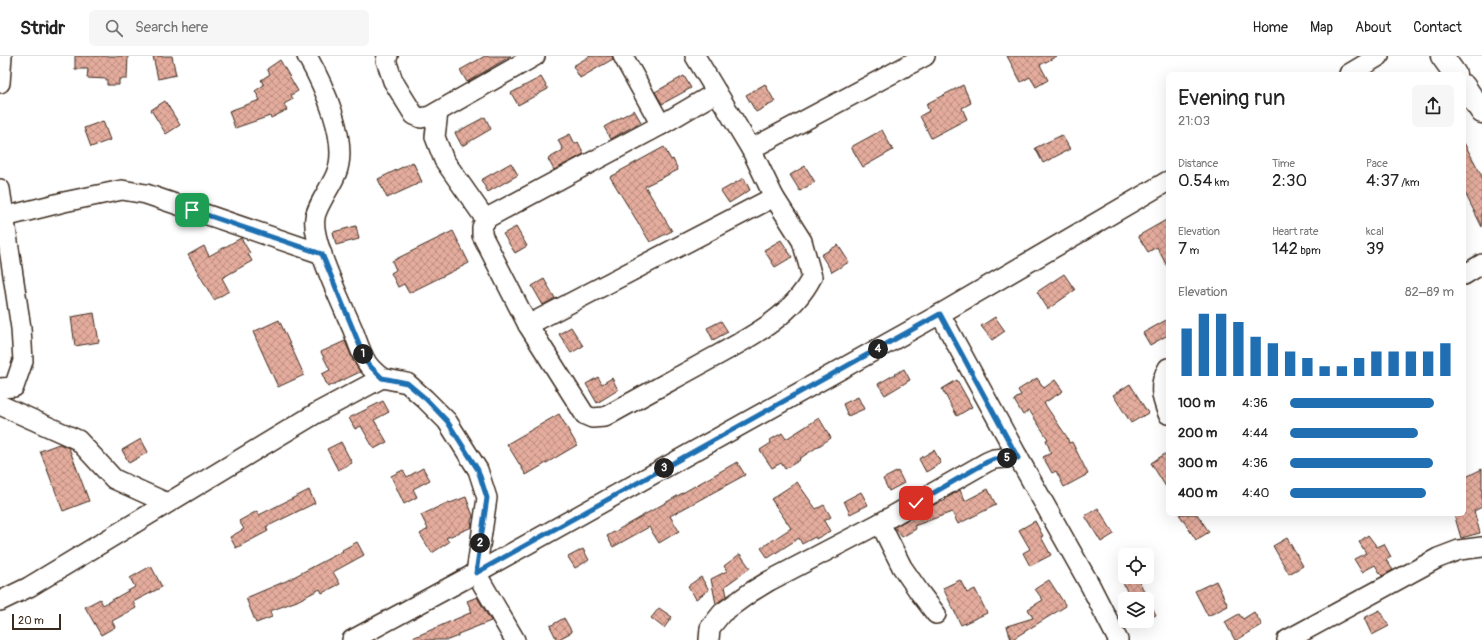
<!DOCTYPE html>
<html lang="en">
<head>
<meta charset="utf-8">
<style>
	:root { --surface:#fff; --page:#f6f6f6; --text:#222; --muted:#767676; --line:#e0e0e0; --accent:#1f6fb2 }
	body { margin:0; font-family:Pangolin,sans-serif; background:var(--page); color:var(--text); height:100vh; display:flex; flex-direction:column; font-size:15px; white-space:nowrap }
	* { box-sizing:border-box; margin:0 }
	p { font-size:13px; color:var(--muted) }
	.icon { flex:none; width:22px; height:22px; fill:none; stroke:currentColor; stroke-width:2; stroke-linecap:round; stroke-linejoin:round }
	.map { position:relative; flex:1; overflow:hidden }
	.details { position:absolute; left:1166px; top:16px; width:300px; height:444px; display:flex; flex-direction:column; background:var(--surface); border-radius:6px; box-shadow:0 4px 16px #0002 }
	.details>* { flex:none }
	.fabs { position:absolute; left:1118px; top:492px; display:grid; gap:8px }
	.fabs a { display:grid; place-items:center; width:36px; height:36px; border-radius:6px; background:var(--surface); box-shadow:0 4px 16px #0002; font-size:20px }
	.scale { position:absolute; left:12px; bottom:10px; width:49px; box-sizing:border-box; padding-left:4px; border:2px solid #3b2a1e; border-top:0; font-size:11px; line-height:14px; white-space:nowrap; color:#3b2a1e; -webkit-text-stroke:3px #fff; paint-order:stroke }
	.pin { position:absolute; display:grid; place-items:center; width:34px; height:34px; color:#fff; margin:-17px; border-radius:8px; box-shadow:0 2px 6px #0006 }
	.km { position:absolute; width:20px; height:20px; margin:-10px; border-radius:50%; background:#222; color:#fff; font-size:11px; line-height:20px; text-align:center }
	.round { display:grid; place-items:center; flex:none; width:42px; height:42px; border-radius:6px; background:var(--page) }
	.overview { display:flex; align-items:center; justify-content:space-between; height:68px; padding:0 12px }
	h1 { font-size:22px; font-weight:600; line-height:30px }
	.figures { display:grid; grid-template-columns:repeat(3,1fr); gap:6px; height:68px; padding:4px 12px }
	.figures div { display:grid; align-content:center }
	.figures b { font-size:17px; font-weight:600 }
	.figures small { font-size:11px; font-weight:400 }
	.figures p { font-size:11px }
	.chart { height:112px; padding:8px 12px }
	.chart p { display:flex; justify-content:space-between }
	.chart svg { width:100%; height:72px; margin-top:4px; stroke:var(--accent); stroke-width:6 }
	ul { padding:0 12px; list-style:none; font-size:13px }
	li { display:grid; grid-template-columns:64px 48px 1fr; align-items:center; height:30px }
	li i { height:10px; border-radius:5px; background:var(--accent) }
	header { display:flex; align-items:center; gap:24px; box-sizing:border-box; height:56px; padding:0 20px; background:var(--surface); border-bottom:1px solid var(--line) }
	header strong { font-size:19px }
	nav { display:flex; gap:22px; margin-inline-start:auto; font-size:14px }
	.search { width:280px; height:36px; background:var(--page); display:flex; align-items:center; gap:10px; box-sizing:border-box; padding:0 14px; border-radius:6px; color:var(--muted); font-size:15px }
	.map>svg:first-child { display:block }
</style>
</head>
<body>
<header>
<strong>Stridr</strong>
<div class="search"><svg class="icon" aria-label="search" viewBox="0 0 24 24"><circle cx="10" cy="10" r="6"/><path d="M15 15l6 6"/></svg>Search here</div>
<nav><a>Home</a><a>Map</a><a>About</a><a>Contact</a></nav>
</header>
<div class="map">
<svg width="1482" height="584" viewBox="0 0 1482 584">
	<defs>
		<pattern id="building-cross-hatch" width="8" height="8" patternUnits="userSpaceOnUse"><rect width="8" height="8" fill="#e4ac9d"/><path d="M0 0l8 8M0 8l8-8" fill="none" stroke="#ba8c7f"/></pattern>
	</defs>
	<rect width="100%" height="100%" fill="#fff"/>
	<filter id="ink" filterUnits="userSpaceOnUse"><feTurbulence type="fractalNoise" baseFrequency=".025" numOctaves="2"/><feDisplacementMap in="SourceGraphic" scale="8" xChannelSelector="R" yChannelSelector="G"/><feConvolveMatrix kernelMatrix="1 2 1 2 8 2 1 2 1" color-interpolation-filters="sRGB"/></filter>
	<g filter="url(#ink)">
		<g fill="url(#building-cross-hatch)" stroke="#3b2a1e">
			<polygon points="75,0 128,0 127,23 119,23 119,29 107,29 107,23 87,22 88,13 75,13"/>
			<polygon points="153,0 172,0 176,19 158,23"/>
			<polygon points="485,0 511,0 467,26 460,14"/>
			<polygon points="590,0 612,0 613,3 580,22 573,10"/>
			<polygon points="1007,0 1057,0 1040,9 1048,24 1036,31 1030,21 1021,26"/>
			<polygon points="280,4 298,35 291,39 293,43 284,48 287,54 271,62 270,60 235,72 229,55 260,44 255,35 264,29 261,24 270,18 267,13"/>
			<polygon points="684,20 691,32 662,48 655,36"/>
			<polygon points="541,21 548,33 518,49 511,37"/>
			<polygon points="765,28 775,46 756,56 746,39"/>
			<polygon points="963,29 971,47 962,52 967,63 931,82 920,60 929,55 926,48"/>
			<polygon points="165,45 180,69 166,78 151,54"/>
			<polygon points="634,54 641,66 611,83 604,71"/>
			<polygon points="485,61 491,73 462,90 455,77"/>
			<polygon points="103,65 110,84 91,91 84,72"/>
			<polygon points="882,74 893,94 863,111 851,91"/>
			<polygon points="570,78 575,88 578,86 584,98 554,114 548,103 563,94 558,84"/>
			<polygon points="1062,79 1070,93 1043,107 1035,92"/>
			<polygon points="1464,87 1482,120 1482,171 1464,135"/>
			<polygon points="664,91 671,104 673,103 678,114 645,130 672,175 650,186 610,121 620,116 620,115"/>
			<polygon points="413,106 422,126 387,142 378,123"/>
			<polygon points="511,107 518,119 488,136 481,124"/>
			<polygon points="805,110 815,126 800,135 790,119"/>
			<polygon points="744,122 750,134 729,147 721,135"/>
			<polygon points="1168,163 1168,212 1157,191 1148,196 1138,180"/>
			<polygon points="356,170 359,183 336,189 333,176"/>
			<polygon points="516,171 527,190 515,197 503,178"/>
			<polygon points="453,175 469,207 409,237 404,228 398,231 391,217 396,214 392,205"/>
			<polygon points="241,182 250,197 248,198 252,205 222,222 229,235 214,244 188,199 204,190 209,200"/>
			<polygon points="781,184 792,201 775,211 764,194"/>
			<polygon points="838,189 849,206 832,216 821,199"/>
			<polygon points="1064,218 1075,234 1048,253 1037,236"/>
			<polygon points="544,223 555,242 543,249 532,230"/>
			<polygon points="94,257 99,286 75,290 71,261"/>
			<polygon points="995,261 1005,275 992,284 981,270"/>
			<polygon points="1168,263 1168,279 1150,289 1143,277"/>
			<polygon points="279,264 304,319 278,331 253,276"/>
			<polygon points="721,265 728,276 713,284 707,272"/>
			<polygon points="571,271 583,290 571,297 559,278"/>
			<polygon points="345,285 353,304 360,316 328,331 322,318 330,314 321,296"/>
			<polygon points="904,313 910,324 885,339 878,328"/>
			<polygon points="598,321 602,328 612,322 618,334 597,347 586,328"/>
			<polygon points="1037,322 1044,332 1055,324 1063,335 1044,347 1067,381 1069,387 1072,386 1088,418 1064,431 1056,415 1052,417 1043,401 1051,397 1046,384 1048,383 1029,354 1023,359 1014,344 1021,339 1018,334"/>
			<polygon points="957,324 972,351 957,360 942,333"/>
			<polygon points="1130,328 1148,357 1131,367 1113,339"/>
			<polygon points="858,341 864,353 848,360 843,348"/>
			<polygon points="383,345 389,356 374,364 387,386 374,393 361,370 355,373 349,362"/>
			<polygon points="559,358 577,389 526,419 507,388"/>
			<polygon points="819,362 831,382 799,403 800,404 785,413 781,407 772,412 760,394 771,387 770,384 782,377 786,383"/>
			<polygon points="141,383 148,396 129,407 122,394"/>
			<polygon points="341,386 352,407 338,414 327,393"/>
			<polygon points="59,388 69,392 89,445 63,455 40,395"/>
			<polygon points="934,394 941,407 926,416 919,403"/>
			<polygon points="1168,396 1168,434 1151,407"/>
			<polygon points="737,406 745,419 670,460 679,475 659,487 649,471 613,491 607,480"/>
			<polygon points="423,412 430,424 413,433 417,441 404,448 391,420 403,414 407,421"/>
			<polygon points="1482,413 1482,451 1474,455 1480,477 1461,482 1454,458 1464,458 1464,422"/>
			<polygon points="898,415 904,427 889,435 883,423"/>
			<polygon points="797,426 816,453 824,449 831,461 824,465 830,475 816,483 815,481 802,488 799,482 768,502 761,492 791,472 771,443"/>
			<polygon points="988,433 996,449 958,468 952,456 914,470 916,473 902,481 894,471 935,448 946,444 945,443 960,434 965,445"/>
			<polygon points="309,434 315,447 266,471 268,475 236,492 230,481 244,473 239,465 257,455 259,459"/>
			<polygon points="861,436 868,449 850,458 844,445"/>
			<polygon points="466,441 473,460 471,465 472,471 446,482 449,486 432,497 420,478 428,473 421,459 449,446 450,447"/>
			<polygon points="1098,452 1114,478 1101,486 1085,460"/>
			<polygon points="1179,458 1197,458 1209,476 1196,484"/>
			<polygon points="1035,465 1043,480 1041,481 1051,499 1030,510 1023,497 1030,493 1019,474"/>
			<polygon points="1368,479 1377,491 1384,488 1391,501 1386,504 1393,514 1382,520 1375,509 1362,516 1354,503 1366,497 1359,486"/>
			<polygon points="1287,482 1303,510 1289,518 1273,490"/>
			<polygon points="357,486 364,499 333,516 340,528 322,537 320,533 297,545 270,555 272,561 256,567 246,542 286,525 343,495 342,494"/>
			<polygon points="583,493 589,504 575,512 568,501"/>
			<polygon points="740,498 750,512 725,530 727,540 716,548 711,523 727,515 724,510"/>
			<polygon points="151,510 162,531 133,546 136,552 112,565 115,571 101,579 85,551 100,543 103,549 135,531 130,522"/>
			<polygon points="701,521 709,534 696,543 688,530"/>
			<polygon points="1120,521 1137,521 1156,559 1147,563 1147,543 1131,543"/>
			<polygon points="960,524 967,537 975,533 987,557 961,569 943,532"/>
			<polygon points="1049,524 1066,550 1011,584 1007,570 1033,562 1028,553 1043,544 1035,533"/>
			<polygon points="1216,525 1228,550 1208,560 1195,535"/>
			<polygon points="477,541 491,565 458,578 458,580 448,584 408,584 472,556 467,545"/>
			<polygon points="659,552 672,561 664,572 651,562"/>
			<polygon points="1380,554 1389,570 1372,579 1364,562"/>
			<polygon points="1254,556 1262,569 1237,584 1235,584 1225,566 1239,558 1243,563"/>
			<polygon points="564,562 572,576 557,584 550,570"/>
		</g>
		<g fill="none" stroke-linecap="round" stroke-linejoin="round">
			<g stroke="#3b2a1e" stroke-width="22">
				<g id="street">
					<path d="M307,0C323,28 350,86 336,118C332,129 316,151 315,162C311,185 343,250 353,274C357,284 361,298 367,307C371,313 377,318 382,322"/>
					<polyline points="388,0 386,4 393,25 414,59 421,62 430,60 535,0"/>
					<polyline points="623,0 661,69"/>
					<path d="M695,0L751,93L774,141L802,185L812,221C789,266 738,287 696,311C665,328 635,344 605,361L592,362L585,359L528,269L482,179V171L487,162L661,69L717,36"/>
					<polyline points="1349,18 1379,0"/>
					<polyline points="0,27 2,0"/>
					<polyline points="438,56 435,81 444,104 486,164"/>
					<polyline points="751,93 925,0"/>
					<polyline points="0,133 21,272 23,305 14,331 0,332"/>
					<polyline points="4,161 64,146 122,134 146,138 322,198"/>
					<polyline points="1464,219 1482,208"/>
					<polyline points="940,258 1018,401 1090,529 1118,584"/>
					<polyline points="528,269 774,141"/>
					<path d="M1168,312C1158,328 1161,341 1168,358"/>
					<polyline points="0,349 78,384 114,423 167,447"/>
					<polyline points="880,467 902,511 920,537 936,558"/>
					<polyline points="0,545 29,531 320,355 382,322 407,327 425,343 447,365 478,414 487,442 476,517 515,584"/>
					<polyline points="352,584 476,517 940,258 1168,125"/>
					<polyline points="709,584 710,572 722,557 751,536 769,525 880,467 987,406 994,403 1018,401"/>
					<polyline points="1287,584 1438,502 1459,494 1482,491"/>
				</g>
			</g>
			<g stroke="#3b2a1e" stroke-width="25">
				<g id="secondary">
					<polyline points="1442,0 1455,18"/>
					<polyline points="1464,30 1482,56"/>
				</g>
			</g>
			<use href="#street" stroke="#fff" stroke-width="19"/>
			<use href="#secondary" stroke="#fff" stroke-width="22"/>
		</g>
	</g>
	<g fill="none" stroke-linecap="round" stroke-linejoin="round" filter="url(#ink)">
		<g stroke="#fff" stroke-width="8">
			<polyline id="route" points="192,154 322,198 367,307 382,322 407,327 426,343 447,365 478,414 487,442 476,517 940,258 1018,402 994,403 987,406 916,447"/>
		</g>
		<use href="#route" stroke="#1f6fb2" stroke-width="5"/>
	</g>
</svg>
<div class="fabs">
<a><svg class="icon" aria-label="locate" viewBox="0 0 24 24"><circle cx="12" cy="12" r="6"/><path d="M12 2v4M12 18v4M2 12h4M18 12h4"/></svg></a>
<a><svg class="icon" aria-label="layers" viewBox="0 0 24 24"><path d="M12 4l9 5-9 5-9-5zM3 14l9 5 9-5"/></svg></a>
</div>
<div class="scale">20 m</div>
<div class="pin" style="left:192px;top:154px;background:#1e9e55"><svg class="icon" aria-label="arrive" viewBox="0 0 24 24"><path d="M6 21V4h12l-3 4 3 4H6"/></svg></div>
<div class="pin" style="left:916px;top:447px;background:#d93025"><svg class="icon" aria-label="check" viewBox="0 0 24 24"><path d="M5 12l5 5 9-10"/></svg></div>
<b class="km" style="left:363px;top:298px">1</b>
<b class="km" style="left:480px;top:487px">2</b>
<b class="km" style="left:664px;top:412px">3</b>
<b class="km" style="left:878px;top:293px">4</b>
<b class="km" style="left:1007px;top:402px">5</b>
<section class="details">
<div class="overview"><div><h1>Evening run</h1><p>21:03</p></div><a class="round"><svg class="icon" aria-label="share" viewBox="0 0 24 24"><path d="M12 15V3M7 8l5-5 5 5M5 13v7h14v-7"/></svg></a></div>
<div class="figures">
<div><p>Distance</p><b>0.54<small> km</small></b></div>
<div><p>Time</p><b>2:30</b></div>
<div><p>Pace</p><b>4:37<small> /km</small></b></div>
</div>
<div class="figures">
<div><p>Elevation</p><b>7<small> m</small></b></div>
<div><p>Heart rate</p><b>142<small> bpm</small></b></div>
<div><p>kcal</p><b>39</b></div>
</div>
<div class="chart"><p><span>Elevation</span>82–89 m</p>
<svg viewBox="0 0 160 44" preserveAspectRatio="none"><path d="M5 44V15M15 44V6M25 44V6M35 44V11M45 44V20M55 44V24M65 44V29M75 44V33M85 44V38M95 44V38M105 44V33M115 44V29M125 44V29M135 44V29M145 44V29M155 44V24"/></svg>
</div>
<ul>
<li><b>100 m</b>4:36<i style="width:88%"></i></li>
<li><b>200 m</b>4:44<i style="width:78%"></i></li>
<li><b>300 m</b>4:36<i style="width:87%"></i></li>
<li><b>400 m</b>4:40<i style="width:83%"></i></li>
</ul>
</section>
</div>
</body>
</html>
